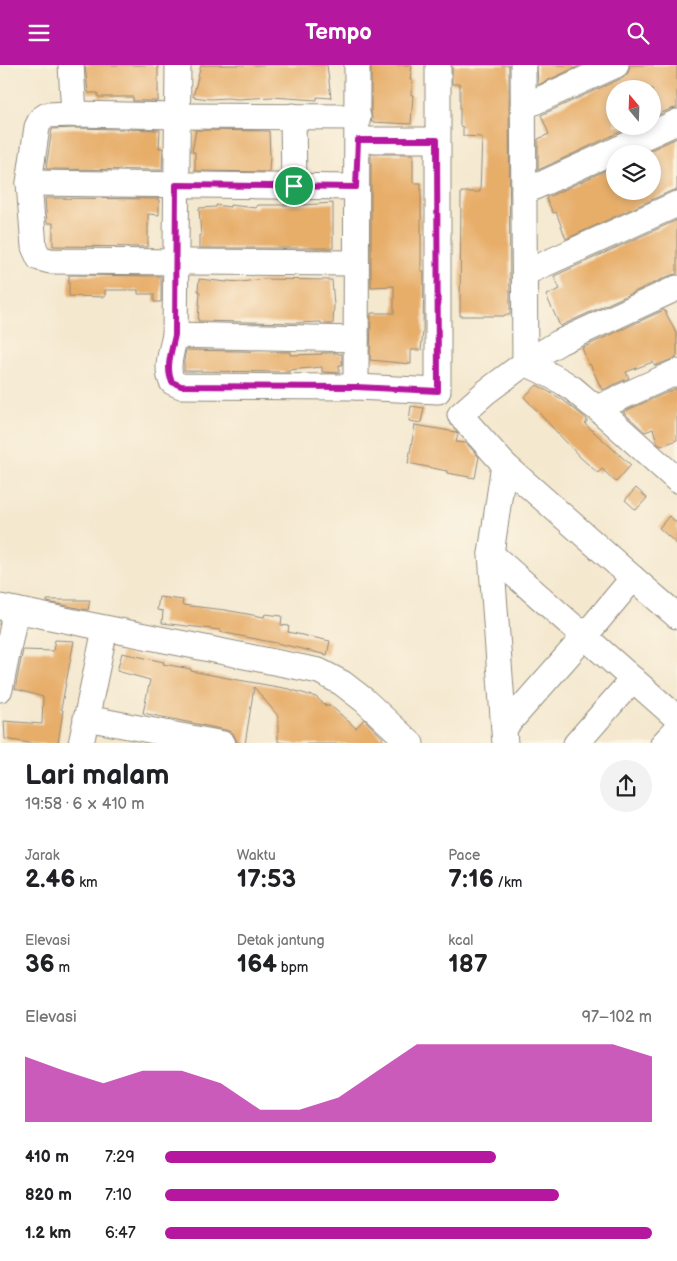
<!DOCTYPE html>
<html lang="id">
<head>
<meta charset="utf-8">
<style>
	:root { --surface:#fff; --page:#f2f2f2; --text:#202124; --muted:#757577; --accent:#b5179e }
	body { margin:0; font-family:"Balsamiq Sans",sans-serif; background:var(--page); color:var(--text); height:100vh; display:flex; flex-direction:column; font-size:19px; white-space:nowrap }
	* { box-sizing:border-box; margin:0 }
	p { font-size:16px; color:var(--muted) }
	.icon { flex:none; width:28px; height:28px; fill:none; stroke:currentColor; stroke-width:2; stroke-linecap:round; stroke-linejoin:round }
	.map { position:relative; height:678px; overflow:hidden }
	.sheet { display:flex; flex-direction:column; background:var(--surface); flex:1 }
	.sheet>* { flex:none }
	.needle { width:32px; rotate:341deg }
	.controls { position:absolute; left:606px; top:15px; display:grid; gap:10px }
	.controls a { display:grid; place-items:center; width:55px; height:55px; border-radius:50%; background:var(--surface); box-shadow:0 2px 8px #0003; font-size:25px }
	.pin { position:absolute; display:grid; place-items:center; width:42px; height:42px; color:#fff; margin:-21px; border:2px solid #fff; border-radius:50%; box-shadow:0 1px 5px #0007 }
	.round { display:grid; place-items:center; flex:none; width:52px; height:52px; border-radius:26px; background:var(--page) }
	.overview { display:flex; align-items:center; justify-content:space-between; height:85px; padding:0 25px }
	h1 { font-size:28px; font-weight:700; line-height:38px }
	.metrics { display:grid; grid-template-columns:repeat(3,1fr); gap:8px; height:85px; padding:5px 25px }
	.metrics div { display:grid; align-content:center }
	.metrics b { font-size:25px; font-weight:700 }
	.metrics small { font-size:14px; font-weight:400 }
	.metrics p { font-size:14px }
	.chart { height:140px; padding:10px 25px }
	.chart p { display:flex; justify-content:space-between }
	.chart svg { width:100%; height:90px; margin-top:5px; fill:var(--accent); opacity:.7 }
	ul { padding:0 25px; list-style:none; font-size:16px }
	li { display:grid; grid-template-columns:80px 60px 1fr; align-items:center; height:38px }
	li i { height:12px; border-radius:6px; background:var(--accent) }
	header { display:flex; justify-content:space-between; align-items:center; height:65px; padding:0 25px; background:var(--accent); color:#fff; font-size:22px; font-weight:700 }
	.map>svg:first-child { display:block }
</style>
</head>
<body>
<header><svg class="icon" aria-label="menu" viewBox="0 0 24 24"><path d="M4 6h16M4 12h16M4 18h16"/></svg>Tempo<svg class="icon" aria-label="search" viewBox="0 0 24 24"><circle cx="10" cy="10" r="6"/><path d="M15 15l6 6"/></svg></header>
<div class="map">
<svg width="677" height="679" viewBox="0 0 677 679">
	<rect width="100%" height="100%" fill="#fcf5e5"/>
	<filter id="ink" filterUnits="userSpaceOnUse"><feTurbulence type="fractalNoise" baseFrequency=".02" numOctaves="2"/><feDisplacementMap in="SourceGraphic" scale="10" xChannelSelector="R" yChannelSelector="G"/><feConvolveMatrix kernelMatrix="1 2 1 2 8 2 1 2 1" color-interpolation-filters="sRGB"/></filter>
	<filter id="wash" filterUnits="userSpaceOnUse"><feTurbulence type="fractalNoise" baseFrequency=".0096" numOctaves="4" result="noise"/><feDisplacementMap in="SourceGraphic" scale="20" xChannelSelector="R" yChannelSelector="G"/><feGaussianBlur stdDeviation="1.12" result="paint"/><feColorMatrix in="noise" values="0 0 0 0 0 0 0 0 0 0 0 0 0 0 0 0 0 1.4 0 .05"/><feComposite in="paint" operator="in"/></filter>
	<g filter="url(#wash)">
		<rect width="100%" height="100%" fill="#f4e8cf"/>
		<g id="blocks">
			<g fill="#e7ae6a">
				<polygon points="85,0 158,0 158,36 133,36 133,32 98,32 98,28 88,28"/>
				<polygon points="201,0 327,0 331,33 317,32 317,35 272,32 238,34 227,33 210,34 193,32"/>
				<polygon points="371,0 412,0 410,15 412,15 411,30 413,30 411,59 371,57 372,53 371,47"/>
				<polygon points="452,0 509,0 510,250 504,250 504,251 460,251 461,127 480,127 482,72 463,71 463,62 460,61 460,19 452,19"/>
				<polygon points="537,0 581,0 538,20"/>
				<polygon points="630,0 677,0 677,43 671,44 652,52 652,24 615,24 615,61 633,61 538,105 538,74 549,69 541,50 622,13 628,8"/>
				<polygon points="74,63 160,65 159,83 163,83 162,105 46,104 52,64"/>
				<polygon points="196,65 269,66 270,91 269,107 195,106 195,87 192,87"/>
				<polygon points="677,73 677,125 671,126 566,174 556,147 553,148 546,133 615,101 615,126 652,126 652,89 642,89"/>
				<polygon points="371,89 413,89 413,118 421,118 421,206 424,206 423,267 421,285 411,285 411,299 370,295 371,248 394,248 394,221 371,222"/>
				<polygon points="45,133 159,134 159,150 148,149 148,182 53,181 53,158 47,158"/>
				<polygon points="333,138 333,183 199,183 199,170 201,171 199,143 216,142 216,140 230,142 230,140 256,143 258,140 303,140"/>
				<polygon points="677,155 677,209 671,210 560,261 546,230 560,224 554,211"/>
				<polygon points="69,210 161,211 161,237 154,237 154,229 138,229 138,225 105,225 105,232 69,231"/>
				<polygon points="199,214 227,217 227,216 241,217 264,214 332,215 334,241 333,259 321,259 321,257 295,258 198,256 200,227 198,226"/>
				<polygon points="664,245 665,246 677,270 677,292 655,301 653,297 626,307 629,313 602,325 590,299 589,300 582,283"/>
				<polygon points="186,285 290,287 290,290 322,289 321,288 338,288 338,289 342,289 342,300 339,300 339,308 322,307 322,302 289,305 289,307 184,306 184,296"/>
				<polygon points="537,320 563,335 587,354 587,356 585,359 631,400 616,417 602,404 598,408 580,392 524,332"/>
				<polygon points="677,323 677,375 661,381 658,379 653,364 645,367 623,347"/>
				<polygon points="411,341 424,343 421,358 409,356"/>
				<polygon points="415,360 456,367 458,369 456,377 466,378 479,392 475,413 447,408 447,406 408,398"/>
				<polygon points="636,423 647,433 636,445 625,435"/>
				<polygon points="669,451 677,458 677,479 659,463"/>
				<polygon points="159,532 183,535 182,540 225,545 264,552 265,549 282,551 281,560 289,561 288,567 330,576 327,590 281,579 220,567 220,565 162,558 163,546 157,545"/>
				<polygon points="47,535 90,535 88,545 47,537"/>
				<polygon points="55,575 74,576 61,644 63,645 58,679 35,679 5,674 4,656 42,659 43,632 15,624 23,585 53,586"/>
				<polygon points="122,588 164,597 163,599 191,604 191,606 222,612 289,624 316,632 326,641 331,641 356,663 364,654 383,673 379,679 296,679 278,677 278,651 254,622 245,679 237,677 233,668 226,665 143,648 150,615 117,606"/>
			</g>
		</g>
	</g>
	<g filter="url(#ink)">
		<use href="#blocks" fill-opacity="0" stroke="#908a7d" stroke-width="1"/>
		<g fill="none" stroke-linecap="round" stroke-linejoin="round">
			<g stroke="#908a7d" stroke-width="27">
				<g id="minor">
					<polyline points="71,0 74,49"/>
					<path d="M178,0L175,270C172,285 165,303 172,317L181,321L356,322L438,326V0"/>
					<path d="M523,0L525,298C543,306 556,312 572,323C581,330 588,338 597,343L677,415"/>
					<polyline points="523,42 616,0"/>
					<polyline points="293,51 294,121"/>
					<polyline points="358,75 437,75"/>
					<polyline points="29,118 356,122"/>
					<polyline points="524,127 677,57"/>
					<polyline points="356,198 50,196 39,193 34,182 29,118 37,62 41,54 47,50 74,49 178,51 358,52"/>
					<polyline points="525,208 677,139"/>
					<polyline points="677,223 560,277 525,298 486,327 460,350 504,399 633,513 677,551"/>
					<polyline points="175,270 356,274"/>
					<polyline points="356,322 357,0"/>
					<polyline points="597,343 677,307"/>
					<polyline points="504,399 491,489 505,679"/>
					<polyline points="491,489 677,653"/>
					<polyline points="0,542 319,606 342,618 364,635 411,679"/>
					<polyline points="0,624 16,545"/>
					<polyline points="86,653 223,679"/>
					<polyline points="504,663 584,572 633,513"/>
					<polyline points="81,679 105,564"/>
					<polyline points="576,679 633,614"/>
					<polyline points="663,679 677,664"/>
				</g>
			</g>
			<use href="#minor" stroke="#fff" stroke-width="25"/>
		</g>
	</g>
	<g fill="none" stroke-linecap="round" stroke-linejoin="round" filter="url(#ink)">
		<g stroke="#fff" stroke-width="10">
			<path id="route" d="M358,75H437L438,326L356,322L181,321L172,317C165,303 172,285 175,270L176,120L356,122Z"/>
		</g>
		<use href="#route" stroke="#b5179e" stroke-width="6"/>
	</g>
</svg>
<div class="controls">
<a><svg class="needle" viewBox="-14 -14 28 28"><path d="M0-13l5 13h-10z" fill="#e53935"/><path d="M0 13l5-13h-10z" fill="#757577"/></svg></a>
<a><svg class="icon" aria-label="layers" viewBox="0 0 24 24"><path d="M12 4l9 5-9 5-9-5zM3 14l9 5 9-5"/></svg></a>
</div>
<div class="pin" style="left:294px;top:121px;background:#1e9e55"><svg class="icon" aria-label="arrive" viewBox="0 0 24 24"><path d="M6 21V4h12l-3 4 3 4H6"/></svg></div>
</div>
<section class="sheet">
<div class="overview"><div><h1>Lari malam</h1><p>19:58 · 6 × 410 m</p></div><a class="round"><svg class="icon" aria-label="share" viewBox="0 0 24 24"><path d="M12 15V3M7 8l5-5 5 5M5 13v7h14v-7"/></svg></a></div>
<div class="metrics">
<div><p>Jarak</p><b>2.46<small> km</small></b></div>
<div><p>Waktu</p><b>17:53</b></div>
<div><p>Pace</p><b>7:16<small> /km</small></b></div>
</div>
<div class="metrics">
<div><p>Elevasi</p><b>36<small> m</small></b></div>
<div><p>Detak jantung</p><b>164<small> bpm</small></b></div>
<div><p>kcal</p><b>187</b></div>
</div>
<div class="chart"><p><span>Elevasi</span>97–102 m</p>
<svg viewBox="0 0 160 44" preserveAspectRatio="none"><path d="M0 44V12L10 19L20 25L30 19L40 19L50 25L60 38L70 38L80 32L90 19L100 6L110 6L120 6L130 6L140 6L150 6L160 12V44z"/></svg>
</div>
<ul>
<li><b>410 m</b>7:29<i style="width:68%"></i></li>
<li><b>820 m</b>7:10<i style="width:81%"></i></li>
<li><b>1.2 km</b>6:47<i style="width:100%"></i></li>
</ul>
</section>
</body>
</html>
